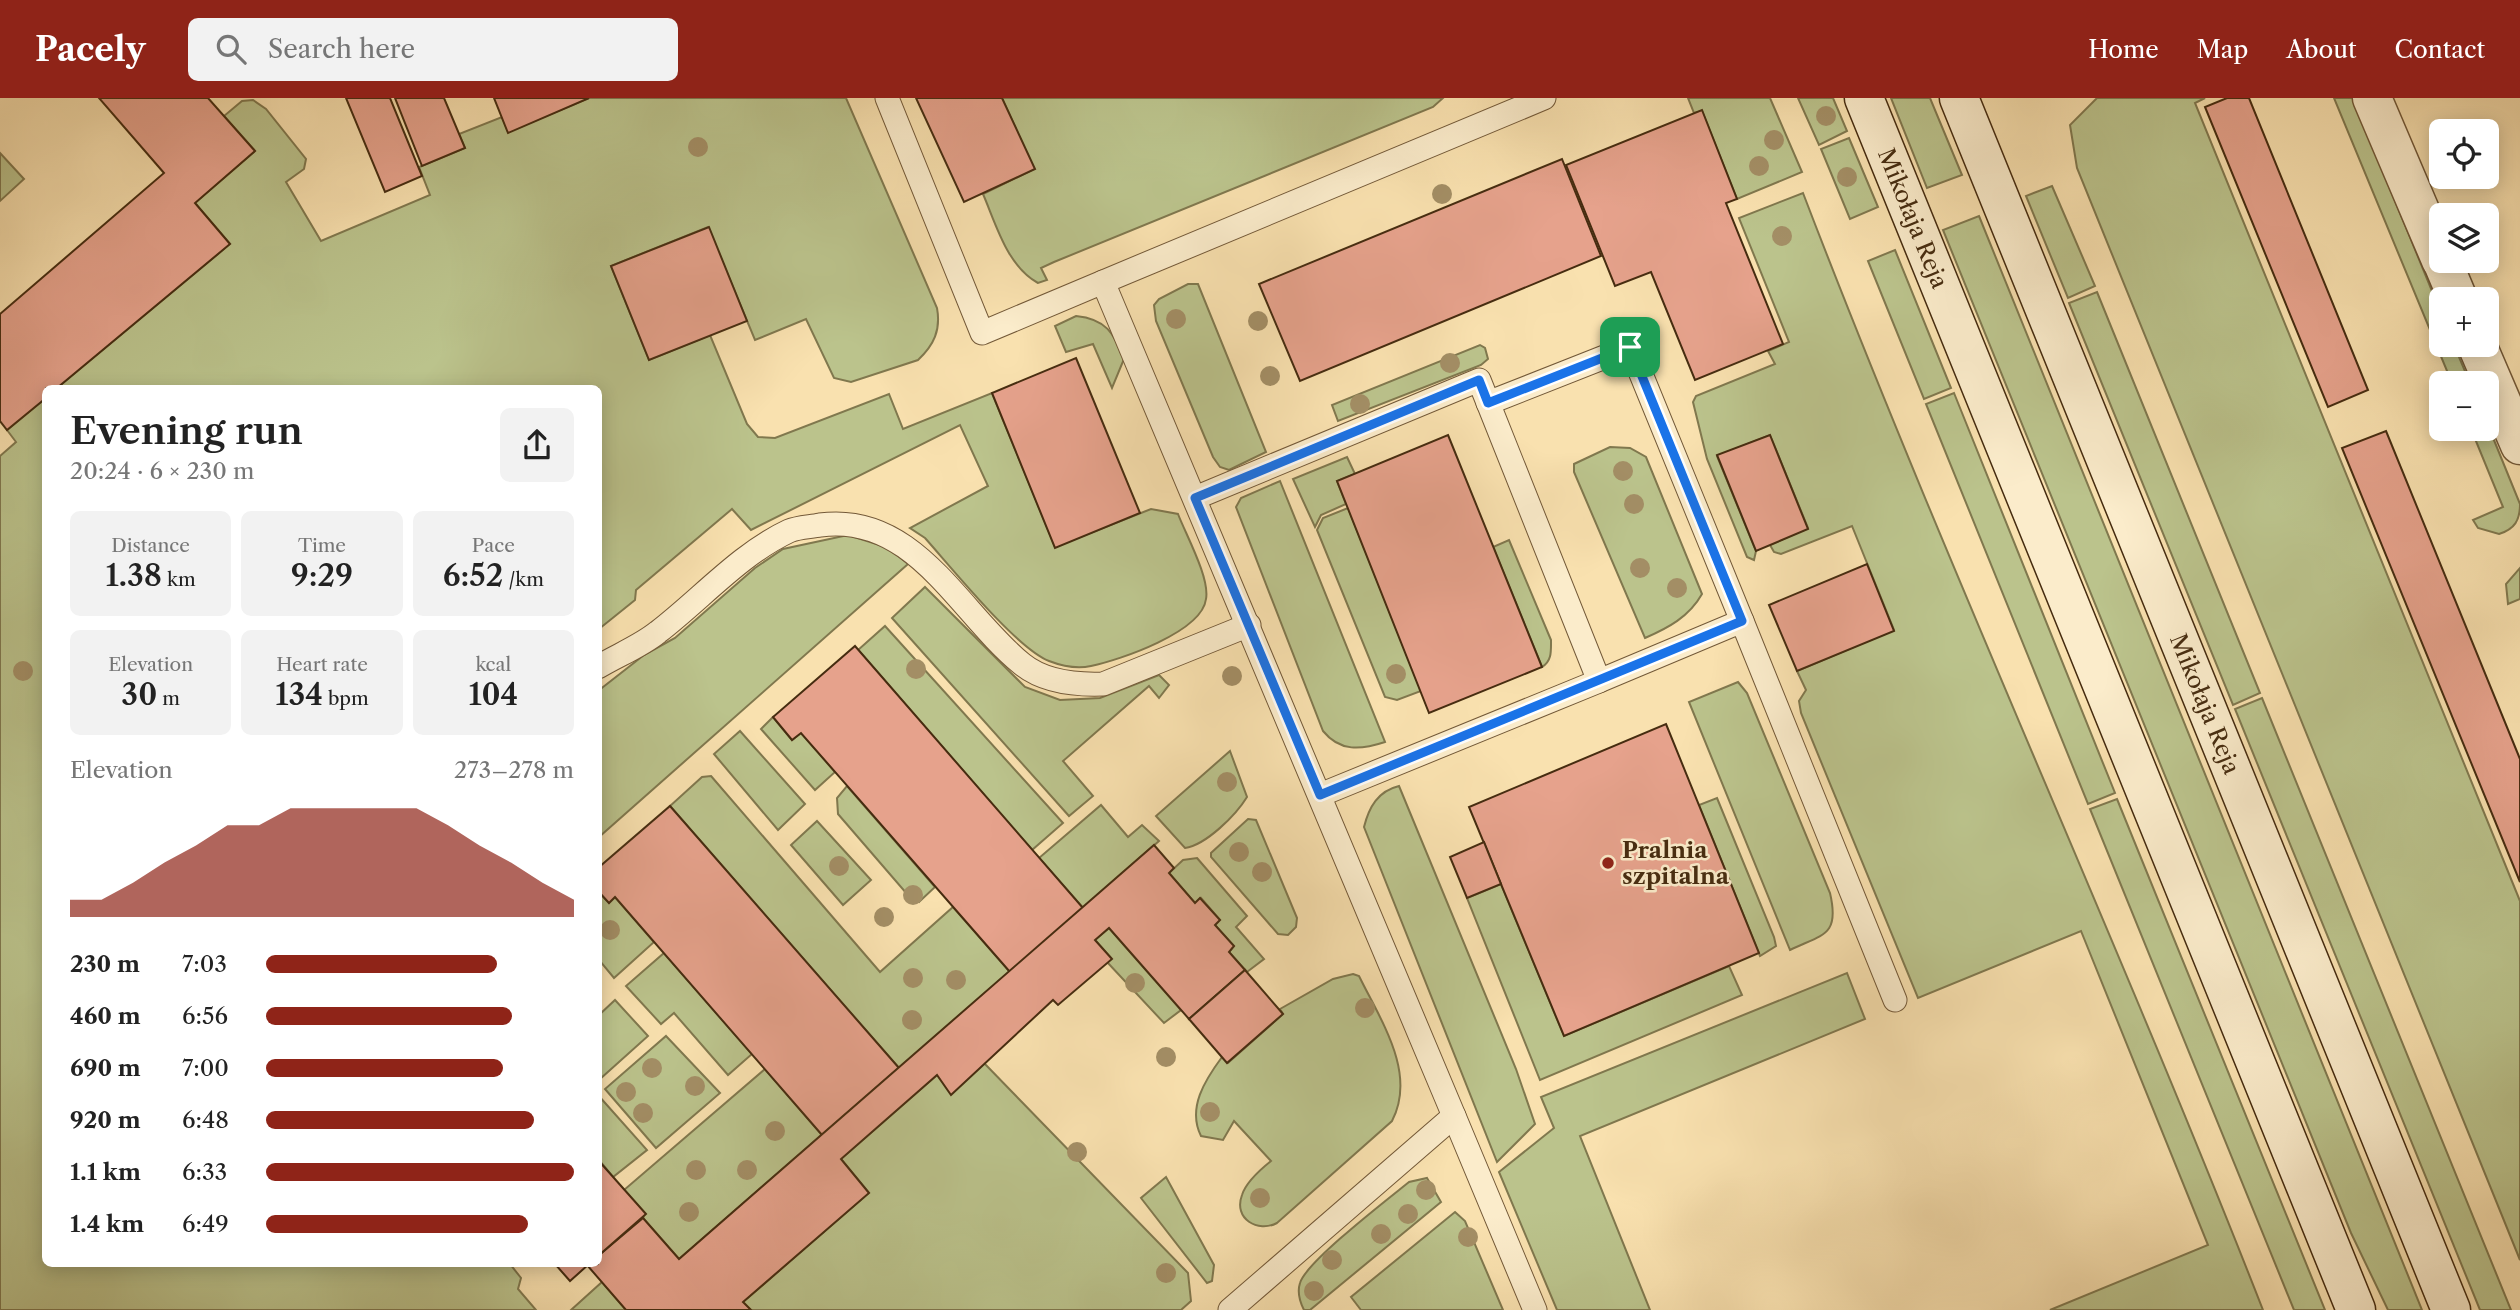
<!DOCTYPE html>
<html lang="en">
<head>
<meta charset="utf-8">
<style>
	:root { --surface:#fff; --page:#f2f2f2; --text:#222; --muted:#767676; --accent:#8f2418 }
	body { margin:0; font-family:"Libre Caslon Text",serif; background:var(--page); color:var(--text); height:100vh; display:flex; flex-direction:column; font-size:26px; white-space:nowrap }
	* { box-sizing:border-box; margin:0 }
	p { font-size:23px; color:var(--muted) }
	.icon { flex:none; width:38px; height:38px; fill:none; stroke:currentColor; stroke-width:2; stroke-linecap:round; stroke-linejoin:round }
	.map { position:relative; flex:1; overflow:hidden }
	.panel { position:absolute; left:42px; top:287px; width:560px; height:882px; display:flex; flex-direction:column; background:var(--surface); border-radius:10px; box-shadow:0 4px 18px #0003 }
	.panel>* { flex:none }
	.fabs { position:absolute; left:2429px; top:21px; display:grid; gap:14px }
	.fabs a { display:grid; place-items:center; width:70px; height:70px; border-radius:10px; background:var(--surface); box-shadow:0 4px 18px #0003; font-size:35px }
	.pin { position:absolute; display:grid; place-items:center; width:60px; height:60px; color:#fff; margin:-30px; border-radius:14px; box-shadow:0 4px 10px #0006 }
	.round { display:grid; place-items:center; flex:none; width:74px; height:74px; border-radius:10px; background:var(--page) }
	.summary { display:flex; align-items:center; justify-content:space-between; height:119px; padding:0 28px }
	h1 { font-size:38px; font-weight:600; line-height:52px }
	.figures { display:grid; grid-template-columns:repeat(3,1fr); gap:10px; height:119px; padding:7px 28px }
	.figures div { display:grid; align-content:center; border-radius:10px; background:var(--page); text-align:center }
	.figures b { font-size:30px; font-weight:600 }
	.figures small { font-size:19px; font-weight:400 }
	.figures p { font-size:19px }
	.chart { height:196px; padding:14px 28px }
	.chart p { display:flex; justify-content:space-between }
	.chart svg { width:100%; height:126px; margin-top:7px; fill:var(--accent); opacity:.7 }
	ul { padding:0 28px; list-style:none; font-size:23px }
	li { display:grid; grid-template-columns:112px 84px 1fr; align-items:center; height:52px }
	li i { height:18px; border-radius:9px; background:var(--accent) }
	header { display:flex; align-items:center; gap:42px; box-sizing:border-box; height:98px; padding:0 35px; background:var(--accent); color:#fff }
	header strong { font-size:33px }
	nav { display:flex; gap:38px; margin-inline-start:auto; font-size:24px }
	.search { width:490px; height:63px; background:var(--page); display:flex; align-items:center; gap:18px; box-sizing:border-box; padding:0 24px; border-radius:10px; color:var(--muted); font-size:26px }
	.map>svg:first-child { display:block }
</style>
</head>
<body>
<header>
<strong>Pacely</strong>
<div class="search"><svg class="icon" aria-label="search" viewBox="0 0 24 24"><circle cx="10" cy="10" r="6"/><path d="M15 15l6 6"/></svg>Search here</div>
<nav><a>Home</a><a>Map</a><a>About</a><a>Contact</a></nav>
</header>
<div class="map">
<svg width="2520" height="1212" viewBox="0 0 2520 1212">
	<rect width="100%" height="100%" fill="#f9e1af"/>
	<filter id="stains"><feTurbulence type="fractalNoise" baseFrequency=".00286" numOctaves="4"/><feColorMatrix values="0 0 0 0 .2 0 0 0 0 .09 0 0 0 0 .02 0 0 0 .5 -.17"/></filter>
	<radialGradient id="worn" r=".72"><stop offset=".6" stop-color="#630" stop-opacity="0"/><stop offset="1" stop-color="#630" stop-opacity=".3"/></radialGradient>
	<g fill="#bbc38c" stroke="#80784e" stroke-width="2">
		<path d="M589,0H846L937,210C941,232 934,247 918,262L851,284L834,280L806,221L755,242L708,129L611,168L649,262L710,237L747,326L758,339L775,340L889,296L903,331L992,295L1055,449L1151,411L1178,416C1186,437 1210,480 1206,501C1202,534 1120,562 1091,568C1078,571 1062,568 1049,563C1016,550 951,469 925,440L910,430L988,388L960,327L751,432L732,411L636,492L635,502L599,531L598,290H57L230,146L195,105L255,53L224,18L242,3L253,2L266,11L306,61L304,71L286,84L321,143L430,97L419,69L465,50L459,36L502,19L508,34Z"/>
		<path d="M1002,0H1443L1433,9L1054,164L1041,170L1047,182L1038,185C1007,168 996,126 983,96L1034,71Z"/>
		<polygon points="1688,0 1770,0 1802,74 1737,101 1702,13 1694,15"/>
		<polygon points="1798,0 1833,0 1847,33 1819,47"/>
		<polygon points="1891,0 1930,0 1962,77 1927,90"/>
		<polygon points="2097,0 2205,0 2195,5 2520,803 2520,1162 2077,70 2070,27"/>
		<polygon points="2334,0 2353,0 2441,215 2441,247 2454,247 2470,285 2452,285"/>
		<polygon points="1849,40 1878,109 1850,121 1821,51"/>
		<polygon points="0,55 24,81 0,103"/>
		<polygon points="2052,88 2095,188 2068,200 2026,98"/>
		<path d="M1803,95C1947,471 2116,837 2263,1212H2050L2208,1147L2081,833L1918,900L1801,615L1799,603L1806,592L1797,573L1894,532L1852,428L1781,456L1774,454L1770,447L1808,430L1770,337L1717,358L1756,453L1754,462L1747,459L1707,361L1693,304L1696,298L1775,266L1768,253L1789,244L1739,120Z"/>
		<polygon points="1979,118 2422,1212 2388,1212 2351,1135 1943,132"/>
		<polygon points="1895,152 1951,290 1924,301 1868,163"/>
		<polygon points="1188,186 1198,186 1266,354 1229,372 1220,369 1213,359 1156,223 1154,207 1159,201"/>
		<polygon points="2097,194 2260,595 2233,607 2069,205"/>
		<path d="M1076,218C1106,221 1114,235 1124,261L1112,290L1093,246L1066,254L1055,228Z"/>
		<polygon points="1480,247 1485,250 1488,261 1481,267 1338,323 1332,307"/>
		<polygon points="1954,295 2115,695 2088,706 1926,306"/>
		<polygon points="45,300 46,1166 510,1166 521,1180 518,1191 536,1212 0,1212 0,358 16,344 7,332"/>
		<path d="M2487,325L2520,406C2520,422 2515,431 2499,436L2478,430L2473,422L2503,409L2471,331H2487Z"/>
		<path d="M1610,349L1630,350L1646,359L1702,496C1689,519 1668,530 1645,540L1574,374V366Z"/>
		<polygon points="1347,359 1355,376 1337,383 1346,406 1321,417 1315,429 1293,381"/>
		<path d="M1280,383L1385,644C1361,652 1340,654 1323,633L1236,409L1241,400Z"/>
		<polygon points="1348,410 1421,593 1397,602 1385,599 1317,432 1323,420"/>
		<polygon points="848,437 889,450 908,466 599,739 598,593 644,557 675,540 755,470 783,451"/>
		<path d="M1509,442L1551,542C1551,553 1552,563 1542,569L1493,449Z"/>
		<polygon points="2520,470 2520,501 2508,506 2506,486"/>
		<polygon points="925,489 1025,589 1060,602 1100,600 1159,577 1169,587 1159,600 1149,588 1063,663 1093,698 1069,718 892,520"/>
		<polygon points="885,528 1063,725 1032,752 858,552"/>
		<path d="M1738,584L1747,595L1830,795C1840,838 1823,836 1790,852L1689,604Z"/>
		<polygon points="2262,600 2511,1212 2480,1212 2235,611"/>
		<polygon points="773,619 792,642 801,635 835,674 815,692 761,631"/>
		<polygon points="740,633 805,706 778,732 714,656"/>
		<path d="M1230,653L1247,699C1236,717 1206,747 1185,750L1156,718Z"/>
		<polygon points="711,678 880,874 953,809 1010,874 899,970 670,708 702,679"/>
		<polygon points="847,688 935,789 919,804 907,796 838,716 837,700"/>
		<path d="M1399,688L1516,971L1535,1026L1497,1064L1364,729C1369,709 1378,693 1399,688Z"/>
		<polygon points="1717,700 1774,839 1776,848 1760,858 1699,707"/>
		<polygon points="2117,701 2325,1212 2294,1212 2090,711"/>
		<polygon points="1101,707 1128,739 1142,727 1159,743 1083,810 1039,760"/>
		<polygon points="1248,721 1256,722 1297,820 1296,829 1288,837 1278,836 1211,759 1211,755"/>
		<polygon points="817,723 871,782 843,807 791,747"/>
		<polygon points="1197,760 1247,818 1236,829 1264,861 1247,874 1229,854 1234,848 1215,827 1220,822 1201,800 1195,805 1169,775 1183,762"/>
		<polygon points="1501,786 1564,938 1729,868 1742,897 1540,982 1467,800"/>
		<polygon points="598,793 609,805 615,799 654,844 614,880 599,862"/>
		<polygon points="1109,830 1181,912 1164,925 1107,864 1111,860 1095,842"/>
		<polygon points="664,855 752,956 728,977 674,915 661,926 626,888"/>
		<polygon points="1847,875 1865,921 1580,1038 1650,1212 1557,1212 1499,1074 1554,1030 1541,999"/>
		<path d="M1353,876L1359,878C1381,923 1417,975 1392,1023L1277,1125C1258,1135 1233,1121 1242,1097C1246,1084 1261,1071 1271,1063L1234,1023L1223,1042L1201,1038C1187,1010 1205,982 1222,959L1228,965L1283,916L1280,911L1333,881Z"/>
		<polygon points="615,902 648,938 600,981 599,917"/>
		<polygon points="666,938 720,995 656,1050 605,991"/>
		<polygon points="984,965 1188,1175 1191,1203 1181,1212 751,1212 743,1204 869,1095 841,1061 937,977"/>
		<polygon points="765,971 822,1037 679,1161 643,1120 645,1116 624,1092"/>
		<polygon points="598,997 647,1052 613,1079 599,1062"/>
		<polygon points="1166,1079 1214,1167 1212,1183 1207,1185 1141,1100"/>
		<path d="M1427,1080L1441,1104L1310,1212H1304C1300,1204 1297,1194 1300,1185C1306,1164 1388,1101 1409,1084Z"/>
		<polygon points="1455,1114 1465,1123 1503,1212 1361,1212 1351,1199"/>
		<polygon points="602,1184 626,1212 571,1212"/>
	</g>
	<g fill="#e6a28c" stroke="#462c10" stroke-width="2">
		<polygon points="99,0 208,0 255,53 195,105 230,146 57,290 46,290 46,300 7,332 0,323 0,216 164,75"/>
		<polygon points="346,0 390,0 422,78 385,94"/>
		<polygon points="395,0 444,0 465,50 422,68"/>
		<polygon points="494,0 589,0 508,35"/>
		<polygon points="916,0 1002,0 1035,71 964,104"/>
		<polygon points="2227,0 2249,0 2368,292 2328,309 2205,9"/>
		<polygon points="1702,12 1737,101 1726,105 1783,246 1695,282 1651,174 1615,188 1566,67"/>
		<polygon points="1562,61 1601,158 1300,283 1259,186"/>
		<polygon points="709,129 747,223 649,262 611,168"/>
		<polygon points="1076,260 1140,415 1055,450 992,295"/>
		<polygon points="2386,333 2520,661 2520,784 2342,350"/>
		<polygon points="1448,337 1542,569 1429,615 1337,383"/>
		<polygon points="1770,337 1808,431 1756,453 1717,357"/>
		<polygon points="1867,466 1894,533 1797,573 1769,507"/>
		<polygon points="855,548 1083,810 1010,874 801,635 792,642 773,619"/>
		<polygon points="1666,626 1759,855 1564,938 1469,709"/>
		<polygon points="670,708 899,970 822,1037 615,799 609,805 598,793 598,770"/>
		<polygon points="1484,744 1501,786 1467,800 1450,759"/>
		<polygon points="1154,747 1174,770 1169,775 1195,805 1200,800 1220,822 1215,827 1234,848 1229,854 1245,872 1189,921 1109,830 1095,842 1112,861 1058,907 1053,902 951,997 937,977 841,1061 869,1095 743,1204 751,1212 626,1212 587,1167 598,1166 598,1158 643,1120 679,1161"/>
		<polygon points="1245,872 1283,916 1227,965 1189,921"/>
		<polygon points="598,1062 646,1116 598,1158"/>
		<polygon points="555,1166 589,1166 570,1183"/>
	</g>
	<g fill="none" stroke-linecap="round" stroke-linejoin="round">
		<g stroke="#735938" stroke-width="25">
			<g id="lane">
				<polyline points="887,0 982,235 1103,184"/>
				<polyline points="1488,305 1630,249 1742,523"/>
				<polyline points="1195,400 1479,282 1599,583 1320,697"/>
				<path d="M598,569C618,557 641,548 658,534C701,501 740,456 789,433C798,429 810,429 820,427C915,414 959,515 1022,566C1044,584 1075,587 1103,586L1249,527"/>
				<polyline points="1599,583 1742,523 1895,902"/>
				<polyline points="1454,1018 1535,1212"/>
				<polyline points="1230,1212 1454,1018 1103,184 1544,0"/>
			</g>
		</g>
		<g stroke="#735938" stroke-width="41">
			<g id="street">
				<polyline points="2372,0 2441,162"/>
				<polyline points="2442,163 2458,201"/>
				<polyline points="2477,247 2520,347"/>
			</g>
		</g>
		<g stroke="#462c10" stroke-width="41">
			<g id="secondary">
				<path id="s1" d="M1864,0L2356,1212"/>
				<path id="s2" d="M1959,0L2451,1212"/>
			</g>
		</g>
		<use href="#lane" stroke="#fbeccb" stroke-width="23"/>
		<use href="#street" stroke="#fbeccb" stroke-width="38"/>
		<use href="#secondary" stroke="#fbeccb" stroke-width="38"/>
	</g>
	<g fill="#a38e65">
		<circle cx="1826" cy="18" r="10"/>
		<circle cx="1774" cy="42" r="10"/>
		<circle cx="698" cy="49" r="10"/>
		<circle cx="1759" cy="68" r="10"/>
		<circle cx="1847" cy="79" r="10"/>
		<circle cx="1442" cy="96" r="10"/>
		<circle cx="1782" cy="138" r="10"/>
		<circle cx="1176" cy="221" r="10"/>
		<circle cx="1258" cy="223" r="10"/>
		<circle cx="1450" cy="265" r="10"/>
		<circle cx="1270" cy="278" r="10"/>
		<circle cx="1360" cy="306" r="10"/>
		<circle cx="1623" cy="373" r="10"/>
		<circle cx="1634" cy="406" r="10"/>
		<circle cx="1640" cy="470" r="10"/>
		<circle cx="1677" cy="490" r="10"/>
		<circle cx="916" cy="571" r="10"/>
		<circle cx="23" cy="573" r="10"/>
		<circle cx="1396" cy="576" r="10"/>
		<circle cx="1232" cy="578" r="10"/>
		<circle cx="1227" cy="684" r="10"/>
		<circle cx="1239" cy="754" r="10"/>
		<circle cx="839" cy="768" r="10"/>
		<circle cx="1262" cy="774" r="10"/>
		<circle cx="913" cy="797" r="10"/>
		<circle cx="884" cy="819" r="10"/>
		<circle cx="610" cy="832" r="10"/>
		<circle cx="913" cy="880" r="10"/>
		<circle cx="956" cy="882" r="10"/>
		<circle cx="1135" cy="885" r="10"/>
		<circle cx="1365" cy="910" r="10"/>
		<circle cx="912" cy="922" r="10"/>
		<circle cx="1166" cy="959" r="10"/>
		<circle cx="652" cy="970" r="10"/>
		<circle cx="695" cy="988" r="10"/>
		<circle cx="626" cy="994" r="10"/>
		<circle cx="1210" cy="1014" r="10"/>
		<circle cx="643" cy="1015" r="10"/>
		<circle cx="775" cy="1033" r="10"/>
		<circle cx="1077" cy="1054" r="10"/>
		<circle cx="696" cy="1072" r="10"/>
		<circle cx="747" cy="1072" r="10"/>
		<circle cx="1426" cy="1092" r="10"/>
		<circle cx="1260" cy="1100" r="10"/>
		<circle cx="689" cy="1114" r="10"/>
		<circle cx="1408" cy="1116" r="10"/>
		<circle cx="1381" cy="1136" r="10"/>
		<circle cx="1468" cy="1139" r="10"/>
		<circle cx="1332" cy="1162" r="10"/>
		<circle cx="1166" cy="1175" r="10"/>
		<circle cx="1314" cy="1193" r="10"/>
	</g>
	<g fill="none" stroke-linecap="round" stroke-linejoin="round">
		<g stroke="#fff" stroke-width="14">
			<polygon id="route" points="1630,249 1742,523 1320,697 1195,400 1479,282 1488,305"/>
		</g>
		<use href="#route" stroke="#1a73e8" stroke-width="9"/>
	</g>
	<circle fill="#8f2418" stroke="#fbeccb" stroke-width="2.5" cx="1608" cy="765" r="7"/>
	<g text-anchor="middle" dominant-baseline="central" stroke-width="5" stroke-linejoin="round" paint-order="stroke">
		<g font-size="23" fill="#462c10" stroke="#fbeccb">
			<text stroke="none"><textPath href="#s1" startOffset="130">Mikołaja Reja</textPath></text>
			<text stroke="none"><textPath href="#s2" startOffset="654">Mikołaja Reja</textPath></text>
		</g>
		<g font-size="23" font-weight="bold" fill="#462c10" stroke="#fbeccb" text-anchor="start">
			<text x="1622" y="752">Pralnia<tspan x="1622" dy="26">szpitalna</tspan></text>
		</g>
	</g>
	<rect width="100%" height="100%" filter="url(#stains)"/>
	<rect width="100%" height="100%" fill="url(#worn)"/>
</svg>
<div class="fabs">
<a><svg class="icon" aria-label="locate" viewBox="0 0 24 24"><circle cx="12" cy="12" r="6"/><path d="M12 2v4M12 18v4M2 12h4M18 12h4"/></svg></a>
<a><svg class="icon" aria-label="layers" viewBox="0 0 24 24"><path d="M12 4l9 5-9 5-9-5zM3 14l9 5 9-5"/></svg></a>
<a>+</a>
<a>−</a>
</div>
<div class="pin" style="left:1630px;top:249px;background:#1e9e55"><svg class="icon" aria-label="arrive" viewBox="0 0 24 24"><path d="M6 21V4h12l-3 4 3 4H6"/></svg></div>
<section class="panel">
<div class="summary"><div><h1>Evening run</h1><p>20:24 · 6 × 230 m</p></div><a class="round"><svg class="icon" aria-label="share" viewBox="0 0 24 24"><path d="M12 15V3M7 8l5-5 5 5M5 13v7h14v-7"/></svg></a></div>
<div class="figures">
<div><p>Distance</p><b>1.38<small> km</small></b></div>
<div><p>Time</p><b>9:29</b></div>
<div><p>Pace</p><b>6:52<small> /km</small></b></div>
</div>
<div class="figures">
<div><p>Elevation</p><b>30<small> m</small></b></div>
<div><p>Heart rate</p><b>134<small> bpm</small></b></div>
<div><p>kcal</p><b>104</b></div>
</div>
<div class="chart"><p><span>Elevation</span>273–278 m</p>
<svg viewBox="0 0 160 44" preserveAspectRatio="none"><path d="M0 44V38L10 38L20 32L30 25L40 19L50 12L60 12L70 6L80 6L90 6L100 6L110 6L120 12L130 19L140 25L150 32L160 38V44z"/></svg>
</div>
<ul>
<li><b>230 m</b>7:03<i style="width:75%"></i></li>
<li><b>460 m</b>6:56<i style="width:80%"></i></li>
<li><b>690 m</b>7:00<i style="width:77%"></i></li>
<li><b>920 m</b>6:48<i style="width:87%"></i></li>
<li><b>1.1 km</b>6:33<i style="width:100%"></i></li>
<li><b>1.4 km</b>6:49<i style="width:85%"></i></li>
</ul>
</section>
</div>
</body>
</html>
